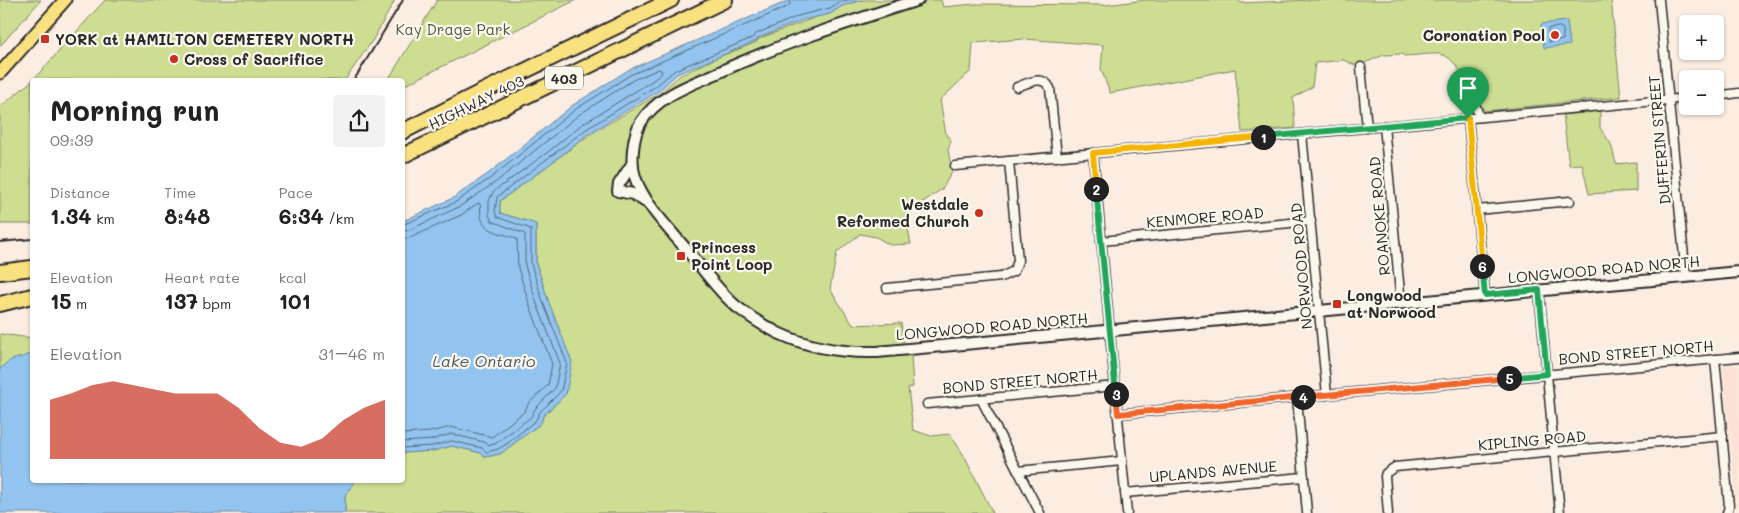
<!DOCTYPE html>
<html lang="en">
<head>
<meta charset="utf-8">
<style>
	:root { --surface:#fff; --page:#f2f2f2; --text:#222; --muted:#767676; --accent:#c8321e }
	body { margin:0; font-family:Mali,sans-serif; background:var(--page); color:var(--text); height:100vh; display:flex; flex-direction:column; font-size:19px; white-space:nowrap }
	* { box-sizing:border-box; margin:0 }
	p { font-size:16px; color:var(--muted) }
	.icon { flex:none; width:28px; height:28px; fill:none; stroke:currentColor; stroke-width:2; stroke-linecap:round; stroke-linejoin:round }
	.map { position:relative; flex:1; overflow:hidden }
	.side { position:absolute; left:30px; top:78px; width:375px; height:405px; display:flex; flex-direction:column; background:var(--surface); border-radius:5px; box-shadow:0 1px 4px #0004 }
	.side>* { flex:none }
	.fabs { position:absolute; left:1679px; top:15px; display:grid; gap:10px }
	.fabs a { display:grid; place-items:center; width:45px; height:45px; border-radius:5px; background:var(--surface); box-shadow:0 1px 4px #0004; font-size:25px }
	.pin { position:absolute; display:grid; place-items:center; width:42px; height:42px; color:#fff; margin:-51px -21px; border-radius:50% 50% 50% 0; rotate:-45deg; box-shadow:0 0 5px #0007 }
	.pin .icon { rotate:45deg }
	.km { position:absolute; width:25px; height:25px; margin:-12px; border-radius:50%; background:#222; color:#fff; font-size:14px; line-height:25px; text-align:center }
	.round { display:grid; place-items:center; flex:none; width:52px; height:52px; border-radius:5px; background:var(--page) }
	.head { display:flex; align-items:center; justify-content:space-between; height:85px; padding:0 20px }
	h1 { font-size:28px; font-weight:700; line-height:38px }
	.figures { display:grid; grid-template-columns:repeat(3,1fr); gap:8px; height:85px; padding:5px 20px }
	.figures div { display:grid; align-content:center }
	.figures b { font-size:21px; font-weight:700 }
	.figures small { font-size:14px; font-weight:400 }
	.figures p { font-size:14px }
	.chart { height:140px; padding:10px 20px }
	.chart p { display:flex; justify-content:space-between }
	.chart svg { width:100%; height:90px; margin-top:5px; fill:var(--accent); opacity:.7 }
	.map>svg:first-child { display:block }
</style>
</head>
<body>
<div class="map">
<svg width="1739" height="513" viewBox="0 0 1739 513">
	<rect width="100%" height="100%" fill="#fcede2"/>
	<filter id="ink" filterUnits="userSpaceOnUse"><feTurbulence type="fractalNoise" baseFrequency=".02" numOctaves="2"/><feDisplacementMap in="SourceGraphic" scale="10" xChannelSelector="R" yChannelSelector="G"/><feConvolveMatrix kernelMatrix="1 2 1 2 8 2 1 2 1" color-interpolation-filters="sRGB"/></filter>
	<g filter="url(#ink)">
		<polygon fill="#fde1d6" points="1739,365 1739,502 1737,503 1723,366"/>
		<g fill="#cdde92" stroke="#7c845e">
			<polygon points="0,0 41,0 0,46"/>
			<polygon points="105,0 395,0 374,38 345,80 32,80 32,224 0,224 0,107 33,80"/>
			<polygon points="437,0 576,0 403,86 402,80 388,80"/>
			<path d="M862,0H941L943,7L975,4L1106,5L1146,0H1238L1241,3L1311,0H1611L1621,97L1484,111L1482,106L1478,107C1471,92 1458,57 1440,54C1429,53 1415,56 1404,56L1402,54L1384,55L1357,66L1344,60L1315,63L1312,87L1293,98L1295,128L1242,132L1235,69L1110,93L1101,69L1103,45L1024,39L973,43L971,71L940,100L946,134L951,141L948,150L952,172L942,189L905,214L911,244L890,245L876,237L860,234L837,252L830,289L853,325L901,323L905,355H911L913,387L908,388L913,430L931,436L950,434L963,454L993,513H345V495L352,487V485L356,480H402L403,453L433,451L452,446L481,453L485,457L500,454L541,423L543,416L566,394L548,300L536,263V224L500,213V201L589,135L660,93L679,76L716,58L757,42L758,39L819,16L830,14L842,6Z"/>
			<polygon points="1600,111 1600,128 1611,144 1616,164 1636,162 1636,191 1589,194 1582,164 1569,165 1563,115"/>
			<polygon points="0,334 32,338 32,368 0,377"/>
		</g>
		<g fill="#93c4ef" stroke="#6987a1">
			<polygon points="790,0 862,0 842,6 830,14 803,20 758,38 756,41 677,74 659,91 588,134 554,161 500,201 500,213 536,224 536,263 548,300 572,362 566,394 543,416 541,423 500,454 485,457 481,453 452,446 433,451 403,453 403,221 453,198 489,173 573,105 628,70"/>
			<polygon points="1567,21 1570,45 1544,48 1541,24"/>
			<polygon points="32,354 32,480 356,480 352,485 352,487 345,495 345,513 0,513 0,369 11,360"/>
		</g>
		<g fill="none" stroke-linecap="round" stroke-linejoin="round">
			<g stroke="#556879" stroke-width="1">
				<polygon points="1560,27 1563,29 1563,40 1549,42 1548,29"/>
				<polyline points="402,225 456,202 492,177 576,109 630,75 787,7 790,4 791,0"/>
				<polyline points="402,231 409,230 459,207 496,182 580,114 633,80 659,69 662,71 661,74 652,81 581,125 548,152 493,192 489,201 489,215 492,221 525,234 525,266 537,304 560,363 555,388 535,409 531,417 495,444 489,445 484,442 451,434 431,440 402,442"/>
				<path d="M402,239L412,237L461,215L478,203L480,204C481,209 480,215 482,220C488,234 506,233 517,239L518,268L530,306L552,364L548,385L529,403L524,412L492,437L451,427L430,432L402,434"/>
				<polyline points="402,448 432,446 452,441 482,448 487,452 498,449 508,443 536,420 539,413 561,391 567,363 543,302 531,264 531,229 497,217 495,212 497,197 585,130 656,86 675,70 752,38 756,34 801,15 830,8 840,2 847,0"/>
			</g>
			<g stroke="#2b2b2b" stroke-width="11">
				<g id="street">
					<polyline points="1659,0 1686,277"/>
					<polyline points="1361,67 1367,128"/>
					<path d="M1017,87C1028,83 1043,74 1050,88L1057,157"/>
					<polyline points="1715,96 1739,93"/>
					<polyline points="1473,97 1479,117"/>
					<polyline points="1468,118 1485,295"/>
					<polyline points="1384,126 1401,303"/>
					<polyline points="1302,134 1327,395"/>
					<polyline points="1093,153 1127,513"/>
					<polyline points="955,166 1688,98"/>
					<polyline points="1477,210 1570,201"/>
					<polyline points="1101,241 1311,221"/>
					<polyline points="887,288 1001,277 1014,271 1018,261 1009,161"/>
					<polyline points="1539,290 1560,513"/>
					<polyline points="1715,359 1729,506 1727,513"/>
					<polyline points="1297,398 1307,513"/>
					<polyline points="981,399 1040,513"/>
					<polyline points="927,404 1115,386"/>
					<polyline points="1118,414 1739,357"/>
					<polyline points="1018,471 1122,461"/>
					<polyline points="1125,493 1304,477"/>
					<polyline points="1388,513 1385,476 1386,473 1395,467 1723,436"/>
				</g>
			</g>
			<g stroke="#2b2b2b" stroke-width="14">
				<g id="secondary">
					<path d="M918,0C849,22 779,44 713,75C687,86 657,97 641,122C633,135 630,162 635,177C644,205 673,233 692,256C706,273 719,292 737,307C750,317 764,326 778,333C810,348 843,353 877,352L1739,272"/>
					<polyline points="632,164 619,184 618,191 633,194 646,202"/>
				</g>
			</g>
			<g stroke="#2b2b2b" stroke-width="15">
				<polyline id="primary" points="0,73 65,0"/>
			</g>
			<g stroke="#2b2b2b" stroke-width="18">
				<g id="highway">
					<polyline points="402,132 475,95 671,0"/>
					<polyline points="402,156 725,0"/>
					<polyline points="0,272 32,268"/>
					<polyline points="0,304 32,296"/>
				</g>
			</g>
			<use href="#street" stroke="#fbf7ec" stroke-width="8"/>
			<use href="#secondary" stroke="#fbf7ec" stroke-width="10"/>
			<use href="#primary" stroke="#fae180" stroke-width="11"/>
			<use href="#highway" stroke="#fae180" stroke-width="14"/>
			<g stroke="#2b2b2b" stroke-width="2">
				<polyline points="354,80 403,0"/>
				<polyline points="0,242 32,239"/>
			</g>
		</g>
	</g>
	<g fill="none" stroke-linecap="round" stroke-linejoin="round" filter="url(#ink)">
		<g stroke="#fff" stroke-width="10">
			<polyline id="split-1" points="1263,137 1468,118"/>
		</g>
		<g stroke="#fff" stroke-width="10">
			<polyline id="split-2" points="1096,189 1093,153 1263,137"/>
		</g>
		<g stroke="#fff" stroke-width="10">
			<polyline id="split-3" points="1096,189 1116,394"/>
		</g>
		<g stroke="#fff" stroke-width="10">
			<polyline id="split-4" points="1116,394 1118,414 1303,397"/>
		</g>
		<g stroke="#fff" stroke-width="10">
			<polyline id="split-5" points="1303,397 1509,378"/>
		</g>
		<g stroke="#fff" stroke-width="10">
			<polyline id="split-6" points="1482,266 1485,295 1539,290 1547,374 1509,378"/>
		</g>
		<g stroke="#fff" stroke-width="10">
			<polyline id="split-7" points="1468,118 1482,266"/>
		</g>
		<use href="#split-1" stroke="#22a559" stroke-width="6"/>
		<use href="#split-2" stroke="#f5b400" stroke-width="6"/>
		<use href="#split-3" stroke="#22a559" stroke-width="6"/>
		<use href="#split-4" stroke="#f0652b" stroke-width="6"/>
		<use href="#split-5" stroke="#f0652b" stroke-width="6"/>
		<use href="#split-6" stroke="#22a559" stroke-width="6"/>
		<use href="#split-7" stroke="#f5b400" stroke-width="6"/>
	</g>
	<g fill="#c8321e" stroke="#fbf7ec" stroke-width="2">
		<circle cx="1555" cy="35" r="5"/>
		<rect x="40" y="34" width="10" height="10" rx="2.5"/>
		<circle cx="174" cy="59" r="5"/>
		<circle cx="979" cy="213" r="5"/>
		<rect x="676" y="251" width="10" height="10" rx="2.5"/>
		<rect x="1332" y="299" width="10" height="10" rx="2.5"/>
	</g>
	<g text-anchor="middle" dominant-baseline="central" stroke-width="4.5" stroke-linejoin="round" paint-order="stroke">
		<rect fill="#fbf7ec" stroke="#696865" stroke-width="1" x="545" y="66.5" width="38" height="23" rx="4"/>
		<g font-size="14" font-weight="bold" fill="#2b2b2b">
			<text x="564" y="78">403</text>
		</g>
		<g font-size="15" fill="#545845" stroke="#fbf7ec">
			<text x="453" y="29">Kay Drage Park</text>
		</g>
		<g font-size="15" font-weight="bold" fill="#2b2b2b" stroke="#fbf7ec" text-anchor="start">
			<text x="1545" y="35" text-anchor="end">Coronation Pool</text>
			<text x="55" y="39">YORK at HAMILTON CEMETERY NORTH</text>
			<text x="184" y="59">Cross of Sacrifice</text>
			<text x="969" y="204" text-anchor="end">Westdale<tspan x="969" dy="17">Reformed Church</tspan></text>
			<text x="691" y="247">Princess<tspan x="691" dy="17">Point Loop</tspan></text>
			<text x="1347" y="295">Longwood<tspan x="1347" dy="17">at Norwood</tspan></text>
		</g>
		<g font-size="15" fill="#2b2b2b" stroke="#fbf7ec">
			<text transform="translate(476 102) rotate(-26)">HIGHWAY 403</text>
			<text transform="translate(1659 140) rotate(-95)">DUFFERIN STREET</text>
			<text transform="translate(1379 216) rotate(-95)">ROANOKE ROAD</text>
			<text transform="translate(1205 217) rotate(-5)">KENMORE ROAD</text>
			<text transform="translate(1301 266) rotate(-95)">NORWOOD ROAD</text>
			<text transform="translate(1604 269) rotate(-5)">LONGWOOD ROAD NORTH</text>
			<text transform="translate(992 326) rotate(-5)">LONGWOOD ROAD NORTH</text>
			<text transform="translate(1636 352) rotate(-5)">BOND STREET NORTH</text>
			<text transform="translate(1020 381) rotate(-5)">BOND STREET NORTH</text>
			<text transform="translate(1532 440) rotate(-5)">KIPLING ROAD</text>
			<text transform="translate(1213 471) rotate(-5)">UPLANDS AVENUE</text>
		</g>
		<g font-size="16" font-style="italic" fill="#4a5966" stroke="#fbf7ec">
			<text x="484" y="360">Lake Ontario</text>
		</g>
	</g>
</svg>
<div class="fabs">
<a>+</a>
<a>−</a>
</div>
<div class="pin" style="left:1468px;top:118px;background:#1e9e55"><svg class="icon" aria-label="arrive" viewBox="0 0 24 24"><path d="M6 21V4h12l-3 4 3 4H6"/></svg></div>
<b class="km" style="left:1263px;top:137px">1</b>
<b class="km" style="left:1096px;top:189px">2</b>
<b class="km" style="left:1116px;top:394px">3</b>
<b class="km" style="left:1303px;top:397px">4</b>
<b class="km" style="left:1509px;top:378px">5</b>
<b class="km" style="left:1482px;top:266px">6</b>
<section class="side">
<div class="head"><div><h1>Morning run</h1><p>09:39</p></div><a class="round"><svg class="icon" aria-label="share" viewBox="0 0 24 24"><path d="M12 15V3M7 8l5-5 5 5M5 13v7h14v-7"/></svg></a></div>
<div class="figures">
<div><p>Distance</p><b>1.34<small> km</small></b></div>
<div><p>Time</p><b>8:48</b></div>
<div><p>Pace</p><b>6:34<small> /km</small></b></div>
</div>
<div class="figures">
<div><p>Elevation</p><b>15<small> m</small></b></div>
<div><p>Heart rate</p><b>137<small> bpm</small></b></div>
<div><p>kcal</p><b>101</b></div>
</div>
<div class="chart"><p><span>Elevation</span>31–46 m</p>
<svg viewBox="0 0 160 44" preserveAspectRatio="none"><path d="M0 44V15L10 12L20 8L30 6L40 8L50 10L60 12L70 12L80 12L90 19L100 29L110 36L120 38L130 34L140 25L150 19L160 15V44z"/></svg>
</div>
</section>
</div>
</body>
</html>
